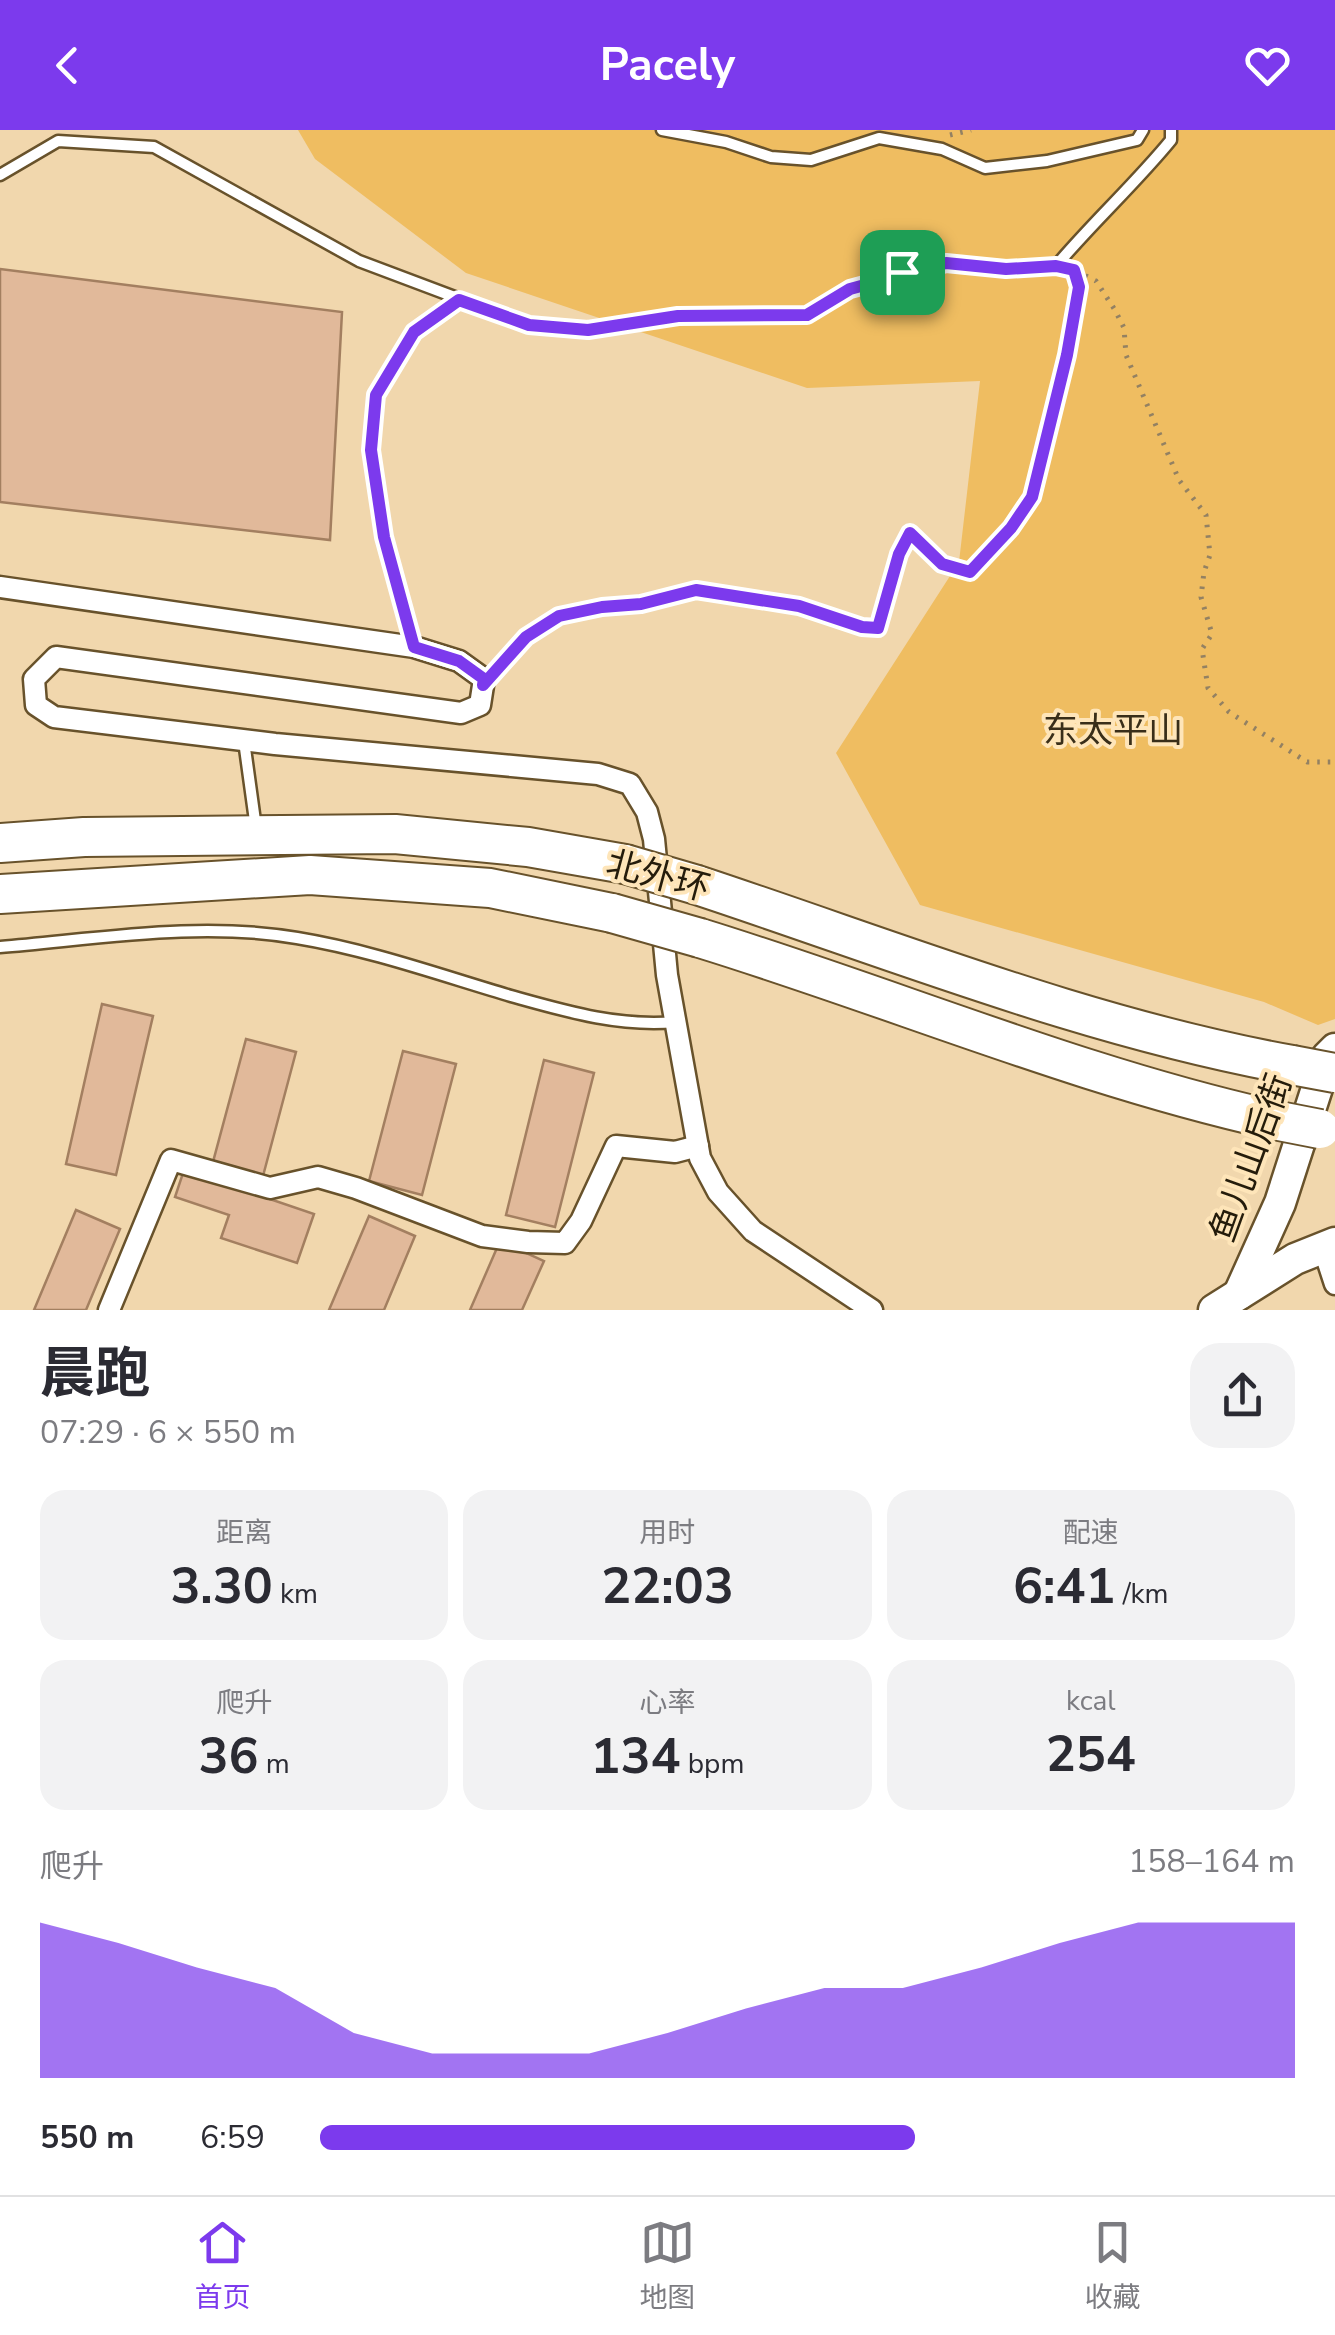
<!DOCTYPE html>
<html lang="zh">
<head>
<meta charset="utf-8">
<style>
	:root { --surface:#fff; --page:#f2f2f3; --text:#2b2b33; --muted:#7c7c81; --line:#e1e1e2; --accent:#7c3aed }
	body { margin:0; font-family:"Nunito Sans","Noto Sans SC",sans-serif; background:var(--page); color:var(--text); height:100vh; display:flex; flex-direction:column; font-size:38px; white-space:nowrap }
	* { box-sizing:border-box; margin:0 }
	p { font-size:32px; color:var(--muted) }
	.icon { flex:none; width:55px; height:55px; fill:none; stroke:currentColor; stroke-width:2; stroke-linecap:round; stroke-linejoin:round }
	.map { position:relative; height:1180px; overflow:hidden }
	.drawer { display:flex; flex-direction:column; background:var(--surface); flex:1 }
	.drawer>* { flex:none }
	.pin { position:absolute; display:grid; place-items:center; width:85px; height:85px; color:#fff; margin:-42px; border-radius:20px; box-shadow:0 5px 15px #0006 }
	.round { display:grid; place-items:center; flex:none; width:105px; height:105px; border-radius:30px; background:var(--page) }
	.overview { display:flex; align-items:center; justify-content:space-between; height:170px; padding:0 40px }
	h1 { font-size:55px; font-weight:700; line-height:75px }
	.figures { display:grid; grid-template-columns:repeat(3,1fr); gap:15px; height:170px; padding:10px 40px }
	.figures div { display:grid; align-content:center; border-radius:25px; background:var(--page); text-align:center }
	.figures b { font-size:50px; font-weight:700 }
	.figures small { font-size:28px; font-weight:400 }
	.figures p { font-size:28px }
	.chart { height:280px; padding:20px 40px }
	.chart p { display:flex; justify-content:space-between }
	.chart svg { width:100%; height:180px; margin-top:10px; fill:var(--accent); opacity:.7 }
	ul { padding:0 40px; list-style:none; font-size:32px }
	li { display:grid; grid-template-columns:160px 120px 1fr; align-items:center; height:75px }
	li i { height:25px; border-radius:12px; background:var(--accent) }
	header { display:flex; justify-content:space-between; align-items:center; height:130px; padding:0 40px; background:var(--accent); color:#fff; font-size:45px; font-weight:700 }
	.menu { display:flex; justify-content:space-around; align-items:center; height:140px; border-top:2px solid var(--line); background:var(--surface); font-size:28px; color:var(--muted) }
	.menu a { display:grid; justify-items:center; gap:5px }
	.menu .on { color:var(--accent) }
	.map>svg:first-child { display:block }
</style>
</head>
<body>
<header><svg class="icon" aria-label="back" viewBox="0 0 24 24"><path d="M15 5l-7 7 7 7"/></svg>Pacely<svg class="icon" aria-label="heart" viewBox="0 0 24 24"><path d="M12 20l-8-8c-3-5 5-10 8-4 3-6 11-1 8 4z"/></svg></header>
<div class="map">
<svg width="1335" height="1180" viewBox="0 0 1335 1180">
	<rect width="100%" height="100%" fill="#f1d7ad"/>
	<polygon fill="#efbd61" points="298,0 1335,0 1335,889 1318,895 1264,872 920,775 836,623 959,432 980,251 807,258 466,143 315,29"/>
	<g fill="#e1b99a" stroke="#a37f60" stroke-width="2.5">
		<polygon points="0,139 342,182 330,410 0,372"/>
		<polygon points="102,874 153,886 116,1045 66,1034"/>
		<polygon points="246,909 296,922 263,1046 213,1032"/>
		<polygon points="403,921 456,934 422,1065 369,1051"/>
		<polygon points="544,930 594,943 555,1097 506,1085"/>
		<polygon points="184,1040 314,1084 297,1133 221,1108 229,1085 175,1067"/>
		<polygon points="76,1080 120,1099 86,1180 34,1180"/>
		<polygon points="369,1086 415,1106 384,1180 329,1180"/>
		<polygon points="500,1111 544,1131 522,1180 470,1180"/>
	</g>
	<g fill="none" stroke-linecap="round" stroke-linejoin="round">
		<g stroke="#68522b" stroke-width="15">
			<g id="lane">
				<polyline points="662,0 726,12 771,27 811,30 879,8 942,19 985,38 1047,31 1137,10 1143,0"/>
				<path d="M0,45L58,11L154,17L359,131L529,195L588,200L678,186L807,185L850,159L946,133L1006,139L1056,136C1093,92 1135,54 1171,10V0"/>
				<polyline points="414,516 384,407 371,320 376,265 414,202 459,171"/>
				<polyline points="244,611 256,698"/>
				<path d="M0,817C97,809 201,791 297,808C370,820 440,845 511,866C565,881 618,897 675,892"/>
			</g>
		</g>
		<g stroke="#68522b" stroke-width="25">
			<g id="street">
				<polyline points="0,457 414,517 459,531 484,549 480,575 461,583 56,527 34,549 36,575 54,587 275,614 598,644 630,654 647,682 654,709 667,845 700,1028 718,1062 753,1101 872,1180"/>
				<polyline points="1323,1117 1335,1154"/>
				<polyline points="109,1180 171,1030 270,1058 318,1047 356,1058 482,1106 528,1112 565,1113 581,1091 616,1016 675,1022 698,1016"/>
			</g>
		</g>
		<g stroke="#68522b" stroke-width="35">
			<g id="secondary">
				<polyline points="1239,1164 1280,1073 1327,927 1335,919"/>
				<polyline points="1214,1180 1295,1129 1335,1113"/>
			</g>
		</g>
		<g stroke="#68522b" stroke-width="42">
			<g id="highway">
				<polyline points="0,713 84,707 395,704 528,717 625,734"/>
				<path d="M697,755C894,820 1087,898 1292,935"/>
				<polyline points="0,764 310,745 490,758 612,783"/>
				<path d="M700,808C892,867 1077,946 1274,990"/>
			</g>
		</g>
		<g stroke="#938162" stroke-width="5" stroke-dasharray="2.5 8" stroke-linecap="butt">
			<polyline points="950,5 971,0"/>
			<polyline points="1076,141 1096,151 1115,180 1124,198 1126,225 1179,350 1206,385 1210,425 1204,442 1201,467 1212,504 1202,519 1208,558 1229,582 1307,632 1335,632"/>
			<polyline points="498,536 526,507 559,486 602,477 641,475 696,460 799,477 862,497 879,498 899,425 910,403 942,434 970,442 1011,398 1032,367 1067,225 1079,157 1074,142"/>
		</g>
		<use href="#lane" stroke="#fff" stroke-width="10"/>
		<use href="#street" stroke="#fff" stroke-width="20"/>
		<use href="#secondary" stroke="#fff" stroke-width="30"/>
		<use href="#highway" stroke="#fff" stroke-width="38"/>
		<g stroke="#68522b" stroke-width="42" stroke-linecap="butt">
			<g id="highway-bridge">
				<polyline points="625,734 697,755"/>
				<polyline points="612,783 700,808"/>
				<polyline points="1292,935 1335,943"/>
				<polyline points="1274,990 1320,999"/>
			</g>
		</g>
		<use href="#highway-bridge" stroke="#fff" stroke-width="38"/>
	</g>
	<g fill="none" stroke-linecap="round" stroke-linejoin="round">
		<g stroke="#fff" stroke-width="20">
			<polygon id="route" points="946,133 1006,139 1056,136 1074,140 1079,157 1067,225 1032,367 1011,398 970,442 942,434 910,403 899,424 878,498 862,497 799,476 696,460 641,474 602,477 559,486 526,507 483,555 484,549 459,531 414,517 384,407 371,320 376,265 414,202 459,170 529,195 588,200 678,186 807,185 850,159"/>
		</g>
		<use href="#route" stroke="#7c3aed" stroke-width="12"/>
	</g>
	<g text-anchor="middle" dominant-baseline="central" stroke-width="8" stroke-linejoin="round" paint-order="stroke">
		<g font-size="35" fill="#392e19" stroke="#fee5b9">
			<text x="1113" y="600">东太平山</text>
		</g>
		<g font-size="35" fill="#251c0b" stroke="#fee5b9">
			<text transform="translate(658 746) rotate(15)">北外环</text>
			<text transform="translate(1251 1028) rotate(-70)">鱼儿山后街</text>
		</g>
	</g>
</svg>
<div class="pin" style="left:902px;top:142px;background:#1e9e55"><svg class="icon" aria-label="arrive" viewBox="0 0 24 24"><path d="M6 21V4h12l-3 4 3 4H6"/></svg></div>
</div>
<section class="drawer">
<div class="overview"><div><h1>晨跑</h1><p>07:29 · 6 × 550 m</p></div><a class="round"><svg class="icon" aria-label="share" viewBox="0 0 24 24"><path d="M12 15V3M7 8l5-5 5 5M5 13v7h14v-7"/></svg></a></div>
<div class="figures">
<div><p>距离</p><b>3.30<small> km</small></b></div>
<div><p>用时</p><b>22:03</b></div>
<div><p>配速</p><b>6:41<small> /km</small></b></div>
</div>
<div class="figures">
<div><p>爬升</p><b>36<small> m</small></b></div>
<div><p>心率</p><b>134<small> bpm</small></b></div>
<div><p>kcal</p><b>254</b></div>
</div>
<div class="chart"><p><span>爬升</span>158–164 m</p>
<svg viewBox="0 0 160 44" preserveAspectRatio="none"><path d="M0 44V6L10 11L20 17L30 22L40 33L50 38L60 38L70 38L80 33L90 27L100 22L110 22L120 17L130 11L140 6L150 6L160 6V44z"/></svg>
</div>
<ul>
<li><b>550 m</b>6:59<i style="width:61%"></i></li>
</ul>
</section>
<nav class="menu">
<a class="on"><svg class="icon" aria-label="home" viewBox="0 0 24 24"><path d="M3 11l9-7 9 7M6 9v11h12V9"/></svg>首页</a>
<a><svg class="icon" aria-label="map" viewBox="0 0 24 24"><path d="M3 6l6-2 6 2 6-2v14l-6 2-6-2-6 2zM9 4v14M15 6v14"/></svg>地图</a>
<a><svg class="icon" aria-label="saved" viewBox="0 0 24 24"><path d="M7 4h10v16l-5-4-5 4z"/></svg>收藏</a>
</nav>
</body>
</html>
